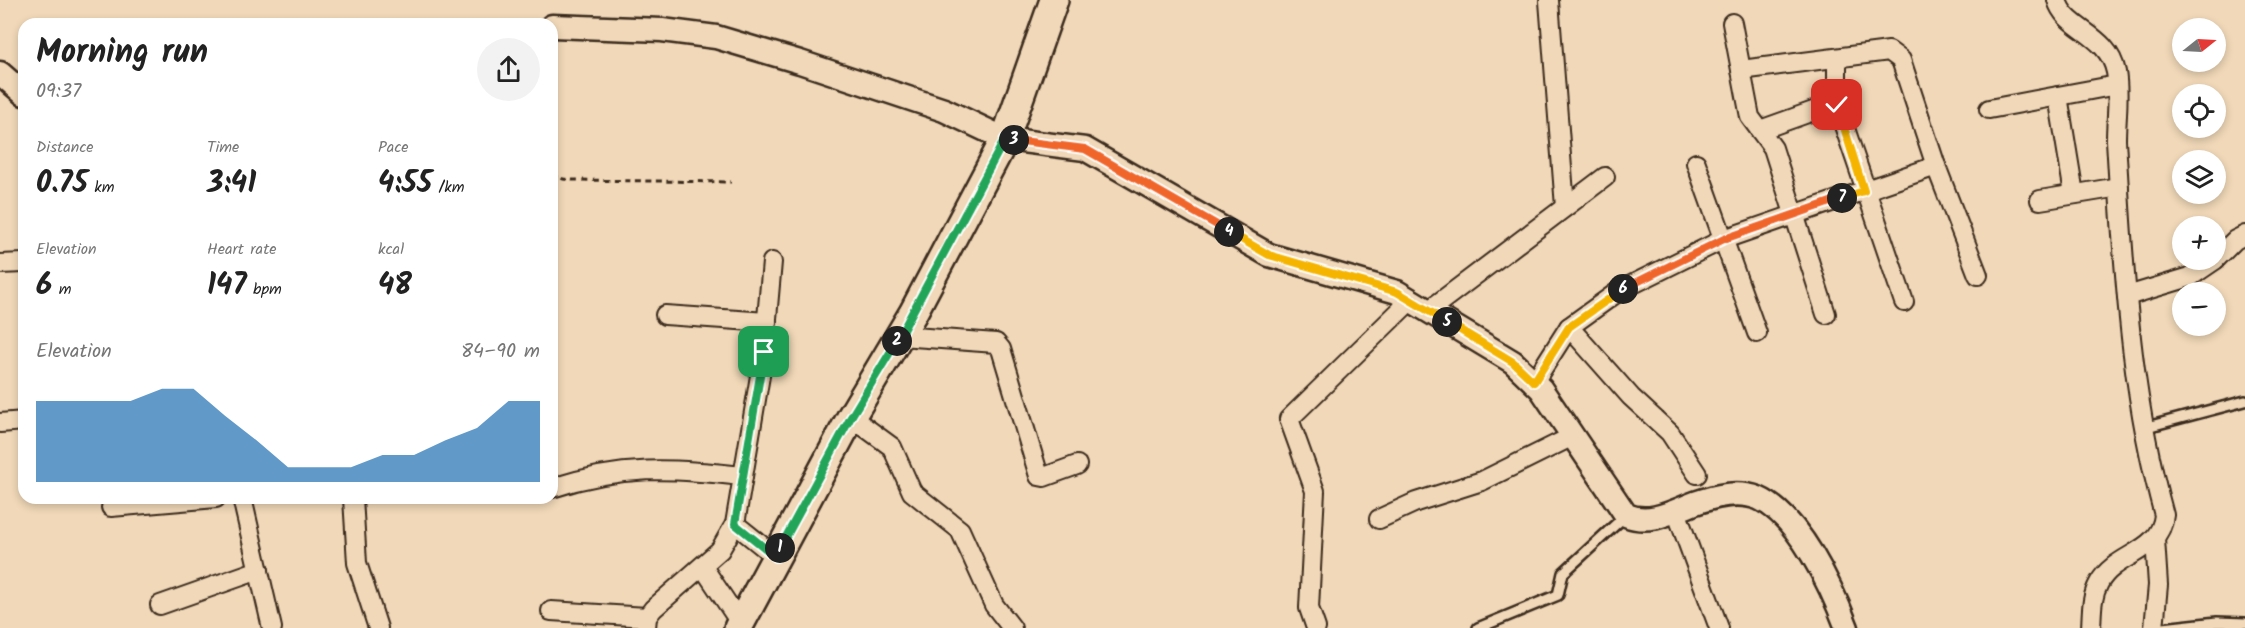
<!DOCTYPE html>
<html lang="en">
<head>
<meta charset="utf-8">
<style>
	:root { --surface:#fff; --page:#f2f2f2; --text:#222; --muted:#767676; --accent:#1f6fb2 }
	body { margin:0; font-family:Kalam,sans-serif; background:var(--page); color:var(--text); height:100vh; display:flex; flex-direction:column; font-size:22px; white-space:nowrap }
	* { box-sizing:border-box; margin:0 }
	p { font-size:20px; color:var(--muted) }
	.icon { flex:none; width:33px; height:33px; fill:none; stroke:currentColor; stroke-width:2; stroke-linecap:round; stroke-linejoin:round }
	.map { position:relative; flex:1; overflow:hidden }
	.sheet { position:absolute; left:18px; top:18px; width:540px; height:486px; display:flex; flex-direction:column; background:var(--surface); border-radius:18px; box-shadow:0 3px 9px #0003 }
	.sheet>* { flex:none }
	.needle { width:39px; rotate:72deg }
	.tools { position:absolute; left:2172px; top:18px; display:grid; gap:12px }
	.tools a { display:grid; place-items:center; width:54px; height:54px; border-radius:50%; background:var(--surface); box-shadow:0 3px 9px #0003; font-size:30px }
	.pin { position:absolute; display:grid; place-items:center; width:51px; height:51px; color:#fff; margin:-26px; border-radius:12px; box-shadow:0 3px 9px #0006 }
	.km { position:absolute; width:30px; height:30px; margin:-15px; border-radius:50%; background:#222; color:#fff; font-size:16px; line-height:30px; text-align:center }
	.round { display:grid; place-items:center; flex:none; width:63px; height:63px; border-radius:32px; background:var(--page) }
	.headline { display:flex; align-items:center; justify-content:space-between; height:102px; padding:0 18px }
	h1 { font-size:33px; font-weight:700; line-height:45px }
	.figures { display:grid; grid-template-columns:repeat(3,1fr); gap:9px; height:102px; padding:6px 18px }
	.figures div { display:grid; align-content:center }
	.figures b { font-size:30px; font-weight:700 }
	.figures small { font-size:16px; font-weight:400 }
	.figures p { font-size:16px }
	.chart { height:168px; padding:12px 18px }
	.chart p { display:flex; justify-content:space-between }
	.chart svg { width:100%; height:108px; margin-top:6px; fill:var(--accent); opacity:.7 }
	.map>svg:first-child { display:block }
</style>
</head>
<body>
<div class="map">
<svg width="2245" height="628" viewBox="0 0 2245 628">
	<rect width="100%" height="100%" fill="#f0d8b8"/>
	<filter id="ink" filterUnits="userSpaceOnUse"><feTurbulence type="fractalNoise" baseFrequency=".0167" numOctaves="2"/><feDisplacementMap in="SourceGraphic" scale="12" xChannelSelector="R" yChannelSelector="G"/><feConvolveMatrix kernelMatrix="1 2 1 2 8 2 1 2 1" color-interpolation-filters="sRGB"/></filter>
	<g filter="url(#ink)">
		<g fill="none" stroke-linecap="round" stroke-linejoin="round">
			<g stroke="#3b2a1e" stroke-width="14">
				<g id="service">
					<polyline points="2143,428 2245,401"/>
					<polyline points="1478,628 1558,595 1563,573 1626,515"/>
					<polyline points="2163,628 2217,622 2245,623"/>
				</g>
			</g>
			<g stroke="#3b2a1e" stroke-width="22">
				<g id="minor">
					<path d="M2057,0C2065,30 2108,33 2116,72C2120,94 2116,117 2116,140C2117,157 2118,174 2119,190C2126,302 2134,406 2164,515C2160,554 2116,552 2099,583C2091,597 2092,612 2091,628"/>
					<polyline points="1549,1 1565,207"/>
					<polyline points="1732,23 1750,117 1773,148 1826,314"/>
					<polyline points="1741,70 1889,51 1901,60 1936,166 1978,275"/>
					<polyline points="2058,96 2074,194"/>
					<polyline points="1837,105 1837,58"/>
					<polyline points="1989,109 2117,85"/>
					<polyline points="1760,130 1830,105 1837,105 1904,302"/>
					<polyline points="1696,163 1757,333"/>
					<polyline points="2040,200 2119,187"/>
					<polyline points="2216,259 2235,240 2245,235"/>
					<polyline points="0,264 24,263"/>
					<polyline points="2127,296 2190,277 2215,260"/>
					<polyline points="1428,311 1605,177"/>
					<polyline points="665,315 767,322"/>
					<polyline points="1569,327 1631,397 1670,433 1697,474"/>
					<polyline points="900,336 996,343 1001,349 1039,476 1044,477 1077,465"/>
					<polyline points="1534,382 1569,327 1619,291 1724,239 1936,166"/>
					<polyline points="851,417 892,447 912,492 960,530 994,605 1012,628"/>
					<polyline points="0,423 24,421"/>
					<path d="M552,488C621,465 673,468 743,476"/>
					<polyline points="242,498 272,628"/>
					<polyline points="353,498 357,563 378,628"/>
					<polyline points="111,507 216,498"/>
					<polyline points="1676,511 1719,628"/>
					<polyline points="1379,519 1416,502 1482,481 1573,436"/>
					<polyline points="735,524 776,557"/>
					<polyline points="703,567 741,624"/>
					<polyline points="160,605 259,570"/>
					<polyline points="551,611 647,617"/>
					<polyline points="646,628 647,617 653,609 720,550 735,524 764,352 772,262"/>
					<polyline points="1316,628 1309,608 1315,491 1289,419 1411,300"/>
					<polyline points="2154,628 2158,585 2155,539"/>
				</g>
			</g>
			<g stroke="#3b2a1e" stroke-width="27">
				<g id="tertiary">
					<path d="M552,26L662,30L716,37L800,62L944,110L1005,139L1085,149L1269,255L1397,292L1513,362L1541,389L1626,515C1650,525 1672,512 1695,503C1715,496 1738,490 1758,498C1799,516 1832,588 1847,628"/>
					<polyline points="0,73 24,94"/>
				</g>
			</g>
			<g stroke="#3b2a1e" stroke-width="32">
				<polyline id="primary" points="738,628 851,417 913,313 1005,139 1054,0"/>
			</g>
			<polyline stroke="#3b2a1e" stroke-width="3" stroke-dasharray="6 4.5" stroke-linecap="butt" points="552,174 563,179 573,180 731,182"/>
			<use href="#service" stroke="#f0d8b8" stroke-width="9"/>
			<use href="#minor" stroke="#f0d8b8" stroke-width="18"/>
			<use href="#tertiary" stroke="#f0d8b8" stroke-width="22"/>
			<use href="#primary" stroke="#f0d8b8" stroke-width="27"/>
		</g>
	</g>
	<g fill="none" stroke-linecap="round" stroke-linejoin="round" filter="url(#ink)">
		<g stroke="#fff" stroke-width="12">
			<polyline id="split-1" points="764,352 735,524 776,557 780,548"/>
		</g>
		<g stroke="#fff" stroke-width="12">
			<polyline id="split-2" points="780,548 851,417 897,341"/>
		</g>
		<g stroke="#fff" stroke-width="12">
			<polyline id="split-3" points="897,341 1005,139 1014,140"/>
		</g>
		<g stroke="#fff" stroke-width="12">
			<polyline id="split-4" points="1014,140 1085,149 1229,232"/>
		</g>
		<g stroke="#fff" stroke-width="12">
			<polyline id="split-5" points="1229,232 1269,255 1397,292 1447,322"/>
		</g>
		<g stroke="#fff" stroke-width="12">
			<polyline id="split-6" points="1447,322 1513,362 1534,382 1569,327 1623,289"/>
		</g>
		<g stroke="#fff" stroke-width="12">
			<polyline id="split-7" points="1623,289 1724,239 1842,198"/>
		</g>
		<g stroke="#fff" stroke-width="12">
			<polyline id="split-8" points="1837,105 1864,191 1842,198"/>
		</g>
		<use href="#split-1" stroke="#22a559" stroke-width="8"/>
		<use href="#split-2" stroke="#22a559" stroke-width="8"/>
		<use href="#split-3" stroke="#22a559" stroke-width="8"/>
		<use href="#split-4" stroke="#f0652b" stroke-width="8"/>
		<use href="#split-5" stroke="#f5b400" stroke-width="8"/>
		<use href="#split-6" stroke="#f5b400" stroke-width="8"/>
		<use href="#split-7" stroke="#f0652b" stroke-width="8"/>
		<use href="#split-8" stroke="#f5b400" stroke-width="8"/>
	</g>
</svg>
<div class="tools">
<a><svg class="needle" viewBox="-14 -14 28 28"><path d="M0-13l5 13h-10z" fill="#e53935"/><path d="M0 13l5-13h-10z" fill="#767676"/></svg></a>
<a><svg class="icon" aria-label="locate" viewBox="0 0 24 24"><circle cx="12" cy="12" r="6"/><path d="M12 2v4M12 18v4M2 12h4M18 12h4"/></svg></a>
<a><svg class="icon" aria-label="layers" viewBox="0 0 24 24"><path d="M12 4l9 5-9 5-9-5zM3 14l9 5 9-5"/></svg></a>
<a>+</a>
<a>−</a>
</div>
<div class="pin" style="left:764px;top:352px;background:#1e9e55"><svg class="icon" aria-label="arrive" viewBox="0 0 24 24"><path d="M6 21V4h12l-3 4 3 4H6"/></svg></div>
<div class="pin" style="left:1837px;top:105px;background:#d93025"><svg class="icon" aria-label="check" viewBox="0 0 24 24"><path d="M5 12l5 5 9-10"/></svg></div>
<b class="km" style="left:780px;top:548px">1</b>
<b class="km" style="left:897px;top:341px">2</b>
<b class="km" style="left:1014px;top:140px">3</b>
<b class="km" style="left:1229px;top:232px">4</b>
<b class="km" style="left:1447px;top:322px">5</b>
<b class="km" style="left:1623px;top:289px">6</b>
<b class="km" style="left:1842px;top:198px">7</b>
<section class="sheet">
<div class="headline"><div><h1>Morning run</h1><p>09:37</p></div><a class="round"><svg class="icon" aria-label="share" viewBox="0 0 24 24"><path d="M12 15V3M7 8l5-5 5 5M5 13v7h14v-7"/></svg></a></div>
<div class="figures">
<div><p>Distance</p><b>0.75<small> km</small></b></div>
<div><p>Time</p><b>3:41</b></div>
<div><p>Pace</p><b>4:55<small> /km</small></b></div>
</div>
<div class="figures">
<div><p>Elevation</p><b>6<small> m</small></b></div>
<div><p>Heart rate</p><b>147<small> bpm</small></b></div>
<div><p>kcal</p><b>48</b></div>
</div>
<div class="chart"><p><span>Elevation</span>84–90 m</p>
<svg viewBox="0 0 160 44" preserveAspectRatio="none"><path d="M0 44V11L10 11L20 11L30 11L40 6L50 6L60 17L70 27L80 38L90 38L100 38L110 33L120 33L130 27L140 22L150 11L160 11V44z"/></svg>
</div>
</section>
</div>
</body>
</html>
